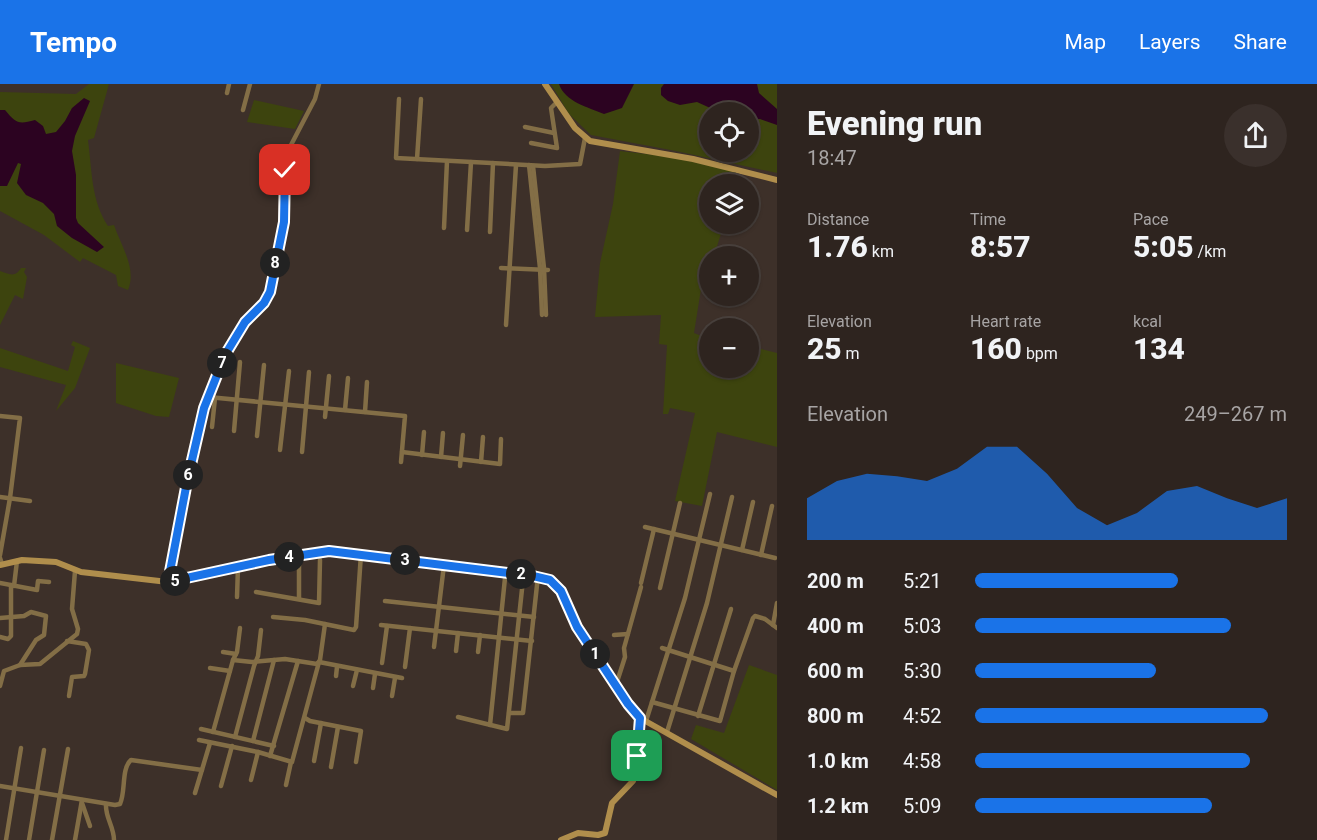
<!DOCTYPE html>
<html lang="en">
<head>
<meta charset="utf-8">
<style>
	:root { --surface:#2e241f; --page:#3a302c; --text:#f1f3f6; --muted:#a7a4a4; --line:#49413d; --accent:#1a73e8 }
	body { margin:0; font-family:Roboto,sans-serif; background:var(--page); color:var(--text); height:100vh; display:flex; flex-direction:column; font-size:22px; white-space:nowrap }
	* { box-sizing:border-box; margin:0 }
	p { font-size:20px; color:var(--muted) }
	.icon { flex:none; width:33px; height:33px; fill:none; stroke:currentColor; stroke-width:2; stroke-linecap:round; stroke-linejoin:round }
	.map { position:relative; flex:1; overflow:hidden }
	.sheet { display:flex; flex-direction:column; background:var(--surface); width:540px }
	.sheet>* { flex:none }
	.fabs { position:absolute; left:699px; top:18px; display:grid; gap:12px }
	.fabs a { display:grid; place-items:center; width:60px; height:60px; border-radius:50%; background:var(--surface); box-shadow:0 2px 4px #0004,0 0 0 2px var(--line); font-size:30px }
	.pin { position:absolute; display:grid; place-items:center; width:51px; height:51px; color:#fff; margin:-26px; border-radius:12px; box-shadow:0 3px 9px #0006 }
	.km { position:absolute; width:30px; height:30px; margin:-15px; border-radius:50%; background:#222; color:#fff; font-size:16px; line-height:30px; text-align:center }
	.round { display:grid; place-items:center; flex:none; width:63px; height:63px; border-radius:32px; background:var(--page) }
	.head { display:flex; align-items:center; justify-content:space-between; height:102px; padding:0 30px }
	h1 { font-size:33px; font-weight:800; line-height:45px }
	.figures { display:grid; grid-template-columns:repeat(3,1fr); gap:9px; height:102px; padding:6px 30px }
	.figures div { display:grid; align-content:center }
	.figures b { font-size:30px; font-weight:800 }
	.figures small { font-size:16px; font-weight:400 }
	.figures p { font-size:16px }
	.chart { height:168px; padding:12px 30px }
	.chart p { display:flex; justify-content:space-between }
	.chart svg { width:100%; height:108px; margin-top:6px; fill:var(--accent); opacity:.7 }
	ul { padding:0 30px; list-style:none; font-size:20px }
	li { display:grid; grid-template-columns:96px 72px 1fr; align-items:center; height:45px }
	li i { height:15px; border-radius:8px; background:var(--accent) }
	header { display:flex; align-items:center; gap:36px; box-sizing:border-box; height:84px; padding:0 30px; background:var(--accent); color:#fff }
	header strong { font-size:28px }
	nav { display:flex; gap:33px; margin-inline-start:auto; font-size:21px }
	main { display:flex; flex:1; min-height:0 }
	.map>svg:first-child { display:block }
</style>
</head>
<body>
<header>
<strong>Tempo</strong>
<nav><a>Map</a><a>Layers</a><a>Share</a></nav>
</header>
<main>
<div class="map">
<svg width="777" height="756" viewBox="0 0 777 756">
	<rect width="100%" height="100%" fill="#3d3029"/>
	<g fill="#3d440e" fill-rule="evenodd">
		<path d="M89,0H109L94,54L88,56C92,86 91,117 108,142L114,141C121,162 137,184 128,206L118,202L116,191L83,174L80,178L44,151L0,127V8L76,10Z"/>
		<path d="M551,0H777V89L676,67L591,51L569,30ZM710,28H748V68H710Z"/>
		<polygon points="254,16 304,27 295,45 247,38"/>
		<path d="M620,67L672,73L737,88L734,100H710V140H724L714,172H710C709,185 711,196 701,205L694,249L709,255L710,284H748L749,262L777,269V363L717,348L702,422L675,417L695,329L670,324L668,330H663L667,261L659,260L661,231L595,233L600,179L613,120Z"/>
		<path d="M21,184H26L24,188L27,193L23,215L15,211L0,241V187C9,190 15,194 21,184Z"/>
		<polygon points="73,257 90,264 75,304 56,327 66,301 0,283 0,264 68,287 75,263 71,261"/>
		<polygon points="116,279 179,294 169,333 156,332 116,319"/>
		<polygon points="749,581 777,591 777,706 691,655 696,641 724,649"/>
	</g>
	<g fill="#2c0321">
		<path d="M559,0H634L622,24L604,30C588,23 565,18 559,0Z"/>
		<polygon points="664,0 757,0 759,9 777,25 777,41 760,35 749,36 748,28 719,28 697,18 680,21 668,17 661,11 661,4"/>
		<path d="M84,14L90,17L75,52L72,67L76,91V134L78,139L104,163L97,168L72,154L57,142L54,130L43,119L26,111L17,99L21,80L18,79L7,102H0V26H5C16,39 18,41 35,36L43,42L46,50L56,48L65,37L72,24Z"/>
	</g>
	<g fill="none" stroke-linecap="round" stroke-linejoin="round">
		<g stroke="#836e46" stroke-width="4.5">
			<polyline points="227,9 229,0"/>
			<polyline points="399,15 396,74 545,82 580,80 585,54"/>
			<polyline points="243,26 250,0"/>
			<polyline points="525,43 554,49"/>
			<polyline points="531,59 557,64 551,24 556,19"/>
			<polyline points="417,75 421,15"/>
			<polyline points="529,81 540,184 542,231"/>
			<polyline points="533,82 544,184 546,231"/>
			<polyline points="444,144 447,77"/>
			<polyline points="467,146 471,78"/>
			<polyline points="490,148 493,79"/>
			<polyline points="501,184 548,186"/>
			<polyline points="506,241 516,81"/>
			<polyline points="208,313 405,332 401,378"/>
			<polyline points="345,326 348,294"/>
			<polyline points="365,328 367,298"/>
			<polyline points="0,332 20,334 10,414 0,471"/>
			<polyline points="325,333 329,292"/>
			<polyline points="212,343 215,314"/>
			<polyline points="234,347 240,278"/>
			<polyline points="257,352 264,281"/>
			<polyline points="280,366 289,287"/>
			<polyline points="302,368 309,288"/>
			<polyline points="402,368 500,380 501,355"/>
			<polyline points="422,371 424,348"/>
			<polyline points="441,373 443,349"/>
			<polyline points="481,378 483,353"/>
			<polyline points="460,382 463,351"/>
			<polyline points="0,413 30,417"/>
			<polyline points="645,443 775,474"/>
			<polyline points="742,466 753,418"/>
			<polyline points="761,471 772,422"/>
			<polyline points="0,474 2,480"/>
			<polyline points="168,498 198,344 225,271 245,238 264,219 270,208 284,138 287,73 291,61 315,15 319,0"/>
			<polyline points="0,499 37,506 38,497 49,498"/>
			<polyline points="641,499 654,445"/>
			<polyline points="14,502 17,477"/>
			<polyline points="660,504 680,419"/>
			<polyline points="256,508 319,519 320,476"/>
			<polyline points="237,513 238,483"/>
			<polyline points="299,515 299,471"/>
			<polyline points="385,517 534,533"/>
			<polyline points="273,533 305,536 354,546 356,543 361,470"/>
			<polyline points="0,534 24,532 31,528 46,532 44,551 36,556 20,581"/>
			<polyline points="381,541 532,557"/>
			<polyline points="773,541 777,519"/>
			<polyline points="614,551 628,550"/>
			<polyline points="0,553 8,555 11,552 11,501"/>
			<polyline points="67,557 86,560 89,566 85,590 84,592 72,593 69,612"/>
			<polyline points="434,563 444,481"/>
			<polyline points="662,564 734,587"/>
			<polyline points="456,567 458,549"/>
			<polyline points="223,568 236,570"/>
			<polyline points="478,568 480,551"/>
			<polyline points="233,576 252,578 285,575 317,580 320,576 325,540"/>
			<polyline points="382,579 387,542"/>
			<polyline points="405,583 410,544"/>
			<polyline points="210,584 230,587"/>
			<polyline points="336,592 337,583"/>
			<polyline points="616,601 625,573 624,564 641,503"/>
			<polyline points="0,602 4,587 20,581 40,580 77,550 78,545 72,525 75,487"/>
			<polyline points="353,602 357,586"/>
			<polyline points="373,604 375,590"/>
			<polyline points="392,612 395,594"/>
			<polyline points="652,618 720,637 734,587 753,534 755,532 765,535 777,544"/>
			<polyline points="509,629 523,629 538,492"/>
			<polyline points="698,632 731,525"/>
			<polyline points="458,633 507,645 523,496"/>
			<polyline points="305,634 310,637 361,647 356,678"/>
			<polyline points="646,637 685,514 710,410"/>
			<polyline points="490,641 505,494"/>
			<polyline points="201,645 274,662"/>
			<polyline points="213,648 233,576 237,568 240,544"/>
			<polyline points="667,648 707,519 732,413"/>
			<polyline points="235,653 254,582 258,572 261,546"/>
			<polyline points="199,656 258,668 292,678 319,578 402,594"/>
			<polyline points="253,657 274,576"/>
			<polyline points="270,672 298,577"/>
			<polyline points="314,677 321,639"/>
			<polyline points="331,683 338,643"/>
			<polyline points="251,696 258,668"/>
			<polyline points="286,701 291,678"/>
			<path d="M0,702L115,721L120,720C126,707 121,685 131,676L202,686"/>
			<polyline points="221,702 232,662"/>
			<polyline points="195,709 210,659"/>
			<polyline points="82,719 90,742"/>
			<path d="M106,720C105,733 114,743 114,756"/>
			<polyline points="6,756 21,664"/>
			<polyline points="29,756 44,666"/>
			<polyline points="52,756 68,665"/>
			<polyline points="75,756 82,716"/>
		</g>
		<g stroke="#b08e4c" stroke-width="6">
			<polyline points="545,0 575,44 590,57 693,75 777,96"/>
			<polyline points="0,481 22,476 56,478 81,488 168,498 269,476 329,467 542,493 550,496 561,507 577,543 634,628 640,634 777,711"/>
			<polyline points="561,756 578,749 598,751 605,749 612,719 633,697 636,689 640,634"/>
		</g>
	</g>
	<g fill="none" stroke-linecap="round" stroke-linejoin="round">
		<g stroke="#fff" stroke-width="12">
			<polyline id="route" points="285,86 284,138 270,208 264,219 245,238 225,271 204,324 187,398 168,498 269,476 329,467 533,492 550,496 561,507 577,543 628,620 640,634 637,672"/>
		</g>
		<use href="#route" stroke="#1a73e8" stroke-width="8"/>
	</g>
</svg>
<div class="fabs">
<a><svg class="icon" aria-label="locate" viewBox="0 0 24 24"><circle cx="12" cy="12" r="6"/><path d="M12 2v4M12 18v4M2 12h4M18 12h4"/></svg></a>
<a><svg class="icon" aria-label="layers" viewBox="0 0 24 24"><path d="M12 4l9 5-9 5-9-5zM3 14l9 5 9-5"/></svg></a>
<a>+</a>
<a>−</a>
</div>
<div class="pin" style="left:637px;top:672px;background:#1e9e55"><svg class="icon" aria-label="arrive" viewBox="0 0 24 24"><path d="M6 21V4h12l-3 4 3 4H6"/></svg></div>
<div class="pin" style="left:285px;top:86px;background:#d93025"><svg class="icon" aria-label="check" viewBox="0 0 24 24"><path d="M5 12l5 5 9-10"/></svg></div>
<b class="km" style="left:595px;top:570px">1</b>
<b class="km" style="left:521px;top:490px">2</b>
<b class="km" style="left:405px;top:476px">3</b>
<b class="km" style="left:289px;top:473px">4</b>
<b class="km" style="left:175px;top:497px">5</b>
<b class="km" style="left:188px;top:391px">6</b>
<b class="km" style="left:222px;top:279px">7</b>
<b class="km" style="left:275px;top:179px">8</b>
</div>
<section class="sheet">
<div class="head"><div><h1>Evening run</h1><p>18:47</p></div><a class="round"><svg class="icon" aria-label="share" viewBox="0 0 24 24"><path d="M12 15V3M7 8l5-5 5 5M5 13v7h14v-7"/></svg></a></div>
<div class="figures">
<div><p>Distance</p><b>1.76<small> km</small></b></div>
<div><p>Time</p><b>8:57</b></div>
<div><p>Pace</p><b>5:05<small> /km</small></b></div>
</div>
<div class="figures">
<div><p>Elevation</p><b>25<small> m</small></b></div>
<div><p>Heart rate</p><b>160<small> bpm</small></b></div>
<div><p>kcal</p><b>134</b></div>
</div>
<div class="chart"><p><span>Elevation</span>249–267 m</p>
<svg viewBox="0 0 160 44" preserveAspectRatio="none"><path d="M0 44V27L10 20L20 17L30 18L40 20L50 15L60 6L70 6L80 17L90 31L100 38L110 33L120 24L130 22L140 27L150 31L160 27V44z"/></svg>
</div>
<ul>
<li><b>200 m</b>5:21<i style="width:65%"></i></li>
<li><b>400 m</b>5:03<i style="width:82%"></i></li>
<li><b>600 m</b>5:30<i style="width:58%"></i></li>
<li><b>800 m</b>4:52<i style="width:94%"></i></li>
<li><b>1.0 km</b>4:58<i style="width:88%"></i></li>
<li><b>1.2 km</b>5:09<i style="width:76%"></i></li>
</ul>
</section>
</main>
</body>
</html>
